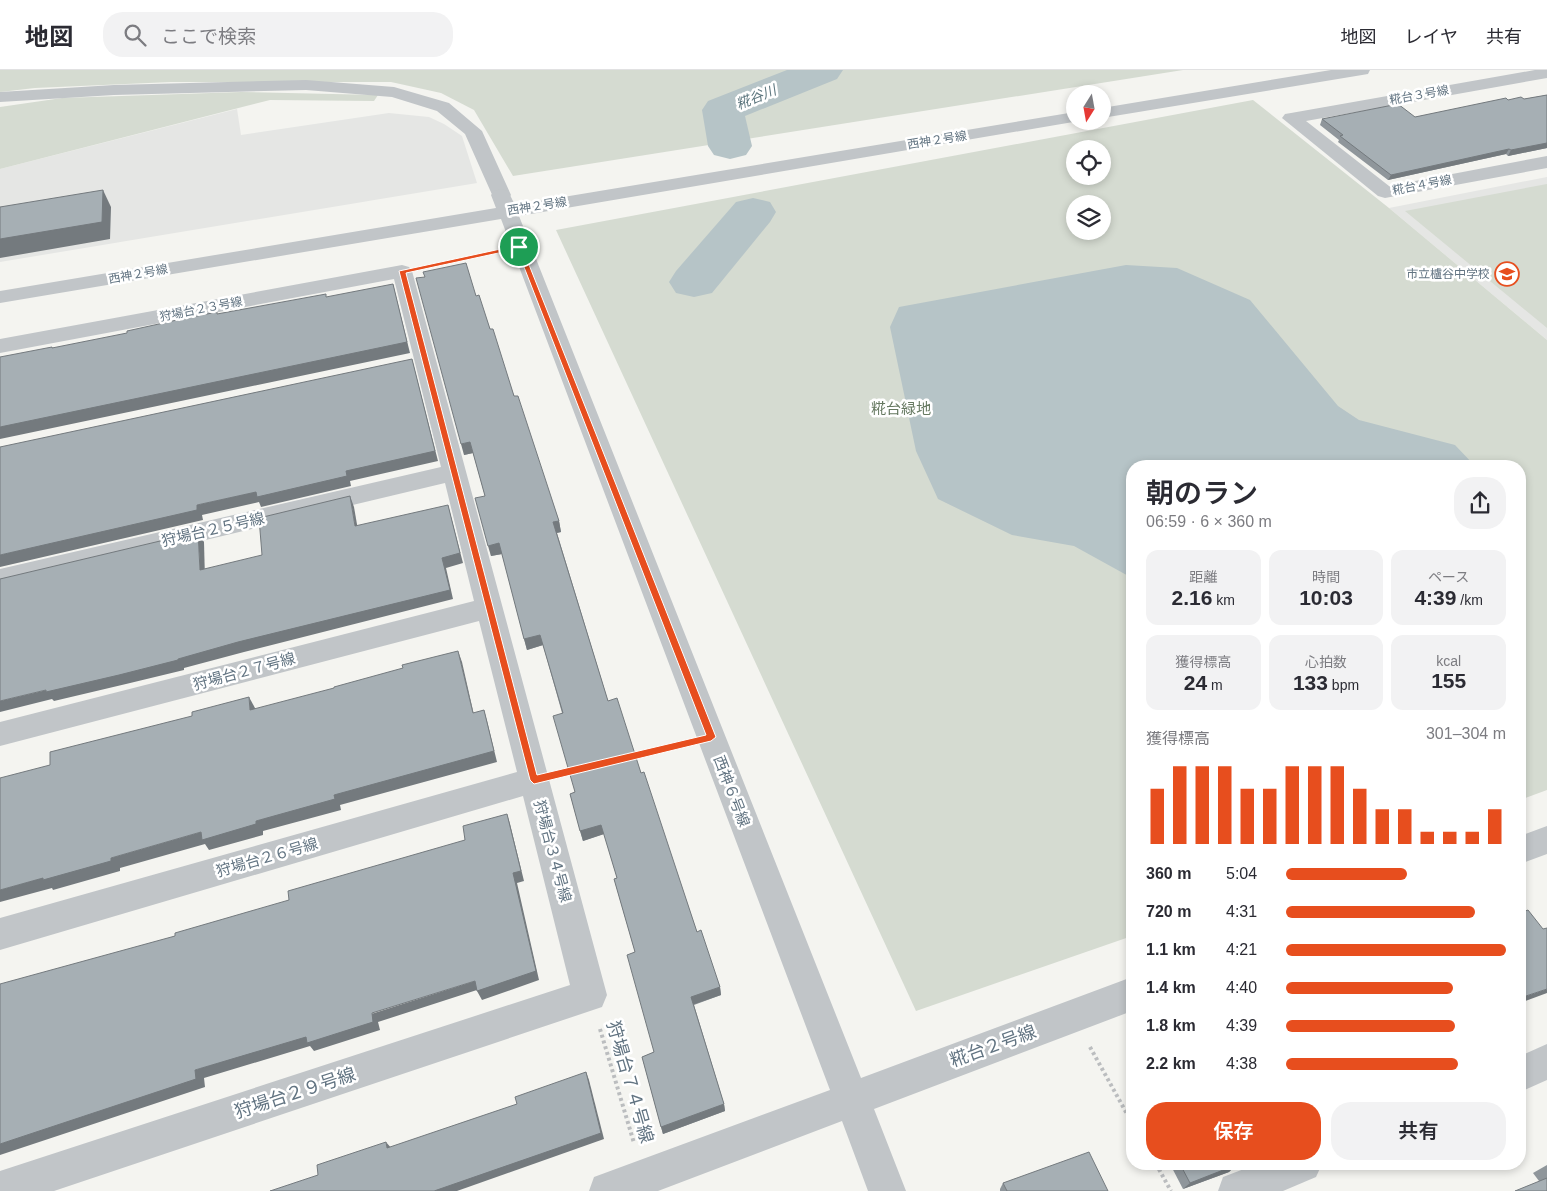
<!DOCTYPE html>
<html lang="ja">
<head>
<meta charset="utf-8">
<style>
	:root { --surface:#fff; --page:#f2f2f3; --text:#2b2b33; --muted:#7c7c81; --line:#e1e1e2; --accent:#e74e1e }
	body { margin:0; font-family:Helvetica,"Noto Sans JP",sans-serif; background:var(--page); color:var(--text); height:100vh; display:flex; flex-direction:column; font-size:19px; white-space:nowrap }
	* { box-sizing:border-box; margin:0 }
	p { font-size:16px; color:var(--muted) }
	.icon { flex:none; width:28px; height:28px; fill:none; stroke:currentColor; stroke-width:2; stroke-linecap:round; stroke-linejoin:round }
	.map { position:relative; flex:1; overflow:hidden }
	.side { position:absolute; left:1126px; top:390px; width:400px; height:710px; display:flex; flex-direction:column; background:var(--surface); border-radius:20px; box-shadow:0 2px 8px #0003 }
	.side>* { flex:none }
	.needle { width:32px; rotate:191deg }
	.tools { position:absolute; left:1066px; top:15px; display:grid; gap:10px }
	.tools a { display:grid; place-items:center; width:45px; height:45px; border-radius:50%; background:var(--surface); box-shadow:0 2px 8px #0003; font-size:25px }
	.pin { position:absolute; display:grid; place-items:center; width:42px; height:42px; color:#fff; margin:-21px; border:2px solid #fff; border-radius:50%; box-shadow:0 1px 5px #0007 }
	.round { display:grid; place-items:center; flex:none; width:52px; height:52px; border-radius:20px; background:var(--page) }
	.headline { display:flex; align-items:center; justify-content:space-between; height:85px; padding:0 20px }
	h1 { font-size:28px; font-weight:600; line-height:38px }
	.metrics { display:grid; grid-template-columns:repeat(3,1fr); gap:8px; height:85px; padding:5px 20px }
	.metrics div { display:grid; align-content:center; border-radius:12px; background:var(--page); text-align:center }
	.metrics b { font-size:21px; font-weight:600 }
	.metrics small { font-size:14px; font-weight:400 }
	.metrics p { font-size:14px }
	.chart { height:140px; padding:10px 20px }
	.chart p { display:flex; justify-content:space-between }
	.chart svg { width:100%; height:90px; margin-top:5px; stroke:var(--accent); stroke-width:6 }
	.action { display:flex; gap:10px; margin-top:auto; padding:10px 20px }
	.action a { flex:1; height:58px; border-radius:20px; background:var(--accent); color:#fff; font-size:20px; font-weight:600; line-height:58px; text-align:center }
	.action a+a { background:var(--page); color:var(--text) }
	ul { padding:0 20px; list-style:none; font-size:16px }
	li { display:grid; grid-template-columns:80px 60px 1fr; align-items:center; height:38px }
	li i { height:12px; border-radius:6px; background:var(--accent) }
	header { display:flex; align-items:center; gap:30px; box-sizing:border-box; height:70px; padding:0 25px; background:var(--surface); border-bottom:1px solid var(--line) }
	header strong { font-size:24px }
	nav { display:flex; gap:28px; margin-inline-start:auto; font-size:18px }
	.search { width:350px; height:45px; background:var(--page); display:flex; align-items:center; gap:12px; box-sizing:border-box; padding:0 18px; border-radius:20px; color:var(--muted); font-size:19px }
	.map>svg:first-child { display:block }
</style>
</head>
<body>
<header>
<strong>地図</strong>
<div class="search"><svg class="icon" aria-label="search" viewBox="0 0 24 24"><circle cx="10" cy="10" r="6"/><path d="M15 15l6 6"/></svg>ここで検索</div>
<nav><a>地図</a><a>レイヤ</a><a>共有</a></nav>
</header>
<div class="map">
<svg width="1547" height="1121" viewBox="0 0 1547 1121">
	<rect width="100%" height="100%" fill="#f4f4f0"/>
	<g fill="#e5e6e4">
		<polygon points="237,39 241,65 389,43 429,47 444,54 462,66 477,113 0,192 0,99"/>
		<polygon points="1547,107 1547,270 1389,138"/>
	</g>
	<g fill="#d5dbd1" fill-rule="evenodd">
		<polygon points="0,0 1183,0 513,106 474,40 441,23 391,12 171,12 35,18 0,22"/>
		<polygon points="241,22 378,25 374,31 270,30 0,99 0,37 62,28"/>
		<path d="M1253,30L1389,138L1547,270V720L1520,730V396H1132V866L916,941L556,160ZM1075,79H1102V106H1075ZM1075,134H1102V161H1075Z"/>
		<polygon points="1547,114 1547,258 1405,141"/>
	</g>
	<polygon fill="#b6c4c7" points="1126,195 1177,198 1250,230 1338,336 1359,350 1455,375 1475,396 1132,396 1132,508 1074,476 1012,465 938,429 916,381 890,257 899,237"/>
	<g fill="none" stroke-linecap="round" stroke-linejoin="round">
		<g fill="#b6c4c7" fill-rule="evenodd">
			<polygon points="787,0 843,0 837,9 745,46 752,76 746,85 730,89 714,85 708,76 702,40 708,31"/>
			<polygon points="753,128 770,132 776,142 770,152 712,223 694,227 676,223 669,212 676,201 736,132"/>
		</g>
		<polyline stroke="#bbbdbf" stroke-width="2" stroke-dasharray="2 2" stroke-linecap="butt" points="430,196 492,183"/>
		<g stroke="#bbbdbf" stroke-width="4" stroke-dasharray="3 3" stroke-linecap="butt">
			<polyline points="632,686 679,675"/>
			<polyline points="600,959 634,1073"/>
			<polyline points="1090,977 1132,1053"/>
			<polyline points="1156,1094 1171,1121"/>
		</g>
		<g fill="#c1c5c8" fill-rule="evenodd">
			<polygon points="1535,0 1547,0 1547,8 1306,51 1389,116 1547,86 1547,98 1385,128 1378,126 1282,48 1285,44 1291,43"/>
			<polygon points="306,10 394,17 449,33 482,61 511,125 508,129 501,131 494,129 465,64 437,41 392,27 306,20 114,25 0,32 0,22 114,15"/>
			<polygon points="402,195 409,197 412,201 607,925 602,937 54,1121 0,1121 0,1101 570,915 523,726 0,880 0,848 517,702 479,551 0,676 0,652 474,531 445,413 0,519 0,499 441,397 394,209 0,283 0,269"/>
			<polygon points="1547,974 1547,1010 1520,1022 1520,986"/>
			<polygon points="1257,1094 1322,1094 1316,1107 1283,1121 1218,1121 1223,1107"/>
		</g>
		<g fill="#c1c5c8" fill-rule="evenodd">
			<polygon points="1331,0 1370,0 1368,4 1362,5 1102,48 1102,38"/>
			<polygon points="1075,42 1075,51 1079,51 519,146 861,1008 1132,907 1132,941 874,1039 906,1121 868,1121 842,1051 658,1121 589,1121 594,1107 830,1020 501,149 0,233 0,221 496,138 491,125 494,121 501,119 508,121 515,135"/>
			<polygon points="1547,756 1547,784 1520,794 1520,766"/>
		</g>
	</g>
	<g fill="#8f969b">
		<polygon points="1547,25 1547,78 1508,86 1506,84 1388,110 1338,72 1339,70 1320,55 1322,49 1415,47 1508,30 1524,29"/>
		<polygon points="476,226 490,259 559,451 561,462 557,463 608,631 641,703 697,862 720,917 721,925 694,935 724,1034 725,1041 663,1064 642,987 654,982 635,882 614,809 617,808 604,764 583,771 570,724 575,722 562,643 543,575 527,580 502,484 491,486 485,426 473,383 464,385"/>
		<polygon points="1170,1094 1236,1094 1236,1095 1229,1102 1183,1119"/>
		<polygon points="1547,1095 1547,1121 1539,1111 1533,1103"/>
		<polygon points="1003,1113 1108,1121 1000,1121 1000,1119"/>
	</g>
	<g fill="#747a7e">
		<polygon points="1547,73 1547,78 1508,86 1511,80"/>
		<polygon points="1509,79 1506,84 1388,110 1391,105"/>
		<polygon points="103,120 111,137 110,169 0,188 0,169"/>
		<polygon points="393,214 410,283 0,369 0,357"/>
		<polygon points="412,289 438,391 350,411 351,416 261,437 259,432 202,445 203,450 0,497 0,485 197,435 346,401"/>
		<polygon points="470,372 473,383 464,385 461,374"/>
		<polygon points="350,426 354,437 359,466 355,456"/>
		<polygon points="448,435 463,493 446,498 453,529 244,582 184,598 184,600 126,614 54,631 52,629 0,642 0,631 178,589 442,488"/>
		<polygon points="559,451 561,462 556,463 553,452"/>
		<polygon points="198,462 204,472 205,510 200,500"/>
		<polygon points="499,473 502,484 491,486 488,476"/>
		<polygon points="540,565 543,575 527,580 524,569"/>
		<polygon points="458,581 462,592 476,654 473,643"/>
		<polygon points="249,627 255,638 257,651 250,640"/>
		<polygon points="484,640 487,651 497,692 340,735 341,740 263,761 263,765 209,780 205,774 120,798 120,801 53,820 52,818 0,832 0,820 201,762 256,751 334,725"/>
		<polygon points="507,744 510,754 524,811 517,813 539,910 482,930 477,921 513,803"/>
		<polygon points="601,755 604,764 583,771 580,761"/>
		<polygon points="475,911 480,919 378,952 380,960 314,981 310,976 204,1008 205,1017 0,1085 0,1074 195,1000"/>
		<polygon points="720,917 721,925 692,935 691,927"/>
		<polygon points="1547,919 1547,923 1520,933 1520,928"/>
		<polygon points="586,1002 589,1010 604,1069 457,1121 434,1121"/>
		<polygon points="724,1034 725,1041 663,1064 661,1057"/>
		<polygon points="386,1072 392,1079 387,1078"/>
		<polygon points="1236,1095 1229,1102 1183,1119 1190,1113"/>
	</g>
	<g fill="#a6afb4" stroke="#747a7e">
		<polygon points="1547,25 1547,73 1511,80 1509,79 1391,105 1340,66 1343,65 1322,49 1398,34 1415,47 1506,28 1508,30 1521,27 1524,29"/>
		<polygon points="103,120 102,152 0,169 0,137"/>
		<polygon points="466,193 476,226 479,225 490,259 493,259 514,326 518,326 559,451 553,452 608,631 617,628 641,703 644,702 697,862 701,860 720,917 691,927 724,1034 661,1057 642,987 654,982 627,885 635,882 614,809 617,808 601,755 580,761 570,724 575,722 553,646 563,643 540,565 524,569 499,473 488,476 475,428 485,426 470,372 461,374 416,208 425,207 423,202"/>
		<polygon points="393,214 407,272 0,357 0,287 52,277 52,278 127,263 127,261 177,250 217,242 217,244 326,224 326,227"/>
		<polygon points="412,289 435,381 346,401 347,406 257,427 256,422 197,435 197,440 0,485 0,377"/>
		<polygon points="350,426 355,456 448,435 460,483 442,488 450,520 238,572 178,589 178,590 119,605 46,622 46,620 0,631 0,509 198,462 200,500 262,485 259,448"/>
		<polygon points="458,581 473,643 484,640 494,681 334,725 335,729 256,751 256,754 202,770 201,762 111,788 111,791 43,810 43,808 0,820 0,708 50,695 50,682 192,646 192,642 249,627 250,640 334,618 334,617 403,598 402,595"/>
		<polygon points="507,744 521,801 513,803 536,901 477,921 475,911 372,943 373,952 307,973 306,967 195,1000 196,1009 0,1074 0,914 175,866 175,863 289,830 288,821 465,770 463,756"/>
		<polygon points="1528,840 1543,859 1547,858 1547,919 1520,928 1520,843"/>
		<polygon points="1520,958 1525,966 1520,968"/>
		<polygon points="586,1002 601,1063 434,1121 270,1121 318,1105 317,1095 386,1072 387,1078 517,1034 515,1027"/>
		<polygon points="1089,1082 1108,1121 1007,1121 1003,1113"/>
		<polygon points="1180,1094 1236,1094 1236,1095 1190,1113"/>
		<polygon points="1547,1108 1547,1121 1515,1121"/>
	</g>
	<path fill="#e74e1e" stroke="#fff" fill-rule="evenodd" d="M519,175L522,177L716,667L711,671L534,714L530,710L399,201ZM517,179L706,665L537,705L406,203Z"/>
	<defs>
		<g id="school-ring" transform="scale(1.25)"><circle r="9.5" fill="#fff" stroke="#e74e1e" stroke-width="1.5"/><path d="M0-5L7-2L0 1L-7-2ZM-4 1L0 2.5L4 1V4Q0 6-4 4Z" fill="#e74e1e"/></g>
	</defs>
	<g fill-rule="evenodd">
		<use href="#school-ring" x="1507" y="204"/>
	</g>
	<g text-anchor="middle" dominant-baseline="central" stroke-width="5" stroke-linejoin="round" paint-order="stroke">
		<g font-size="12" fill="#627482" stroke="#fff">
			<text transform="translate(1419 25) rotate(-10)">糀台３号線</text>
			<text transform="translate(937 70) rotate(-9)">西神２号線</text>
			<text transform="translate(1422 115) rotate(-11)">糀台４号線</text>
			<text transform="translate(537 136) rotate(-9)">西神２号線</text>
			<text transform="translate(138 204) rotate(-10)">西神２号線</text>
			<text transform="translate(201 239) rotate(-11)">狩場台２３号線</text>
		</g>
		<g font-size="12" fill="#627482" stroke="#fff" text-anchor="end">
			<text x="1490" y="204">市立櫨谷中学校</text>
		</g>
		<g font-size="14" font-style="italic" fill="#5e777f" stroke="#fff">
			<text transform="translate(756 27) rotate(-22)">糀谷川</text>
		</g>
		<g font-size="15" fill="#667961" stroke="#fff">
			<text x="901" y="338">糀台緑地</text>
		</g>
		<g font-size="15" fill="#627482" stroke="#fff">
			<text transform="translate(213 459) rotate(-13)">狩場台２５号線</text>
			<text transform="translate(244 601) rotate(-15)">狩場台２７号線</text>
			<text transform="translate(732 721) rotate(69)">西神６号線</text>
			<text transform="translate(553 781) rotate(75)">狩場台３４号線</text>
			<text transform="translate(267 787) rotate(-16)">狩場台２６号線</text>
		</g>
		<g font-size="18" fill="#627482" stroke="#fff">
			<text transform="translate(993 976) rotate(-20)">糀台２号線</text>
			<text transform="translate(630 1012) rotate(74)">狩場台７４号線</text>
			<text transform="translate(295 1023) rotate(-18)">狩場台２９号線</text>
		</g>
	</g>
</svg>
<div class="tools">
<a><svg class="needle" viewBox="-14 -14 28 28"><path d="M0-13l5 13h-10z" fill="#e53935"/><path d="M0 13l5-13h-10z" fill="#7c7c81"/></svg></a>
<a><svg class="icon" aria-label="locate" viewBox="0 0 24 24"><circle cx="12" cy="12" r="6"/><path d="M12 2v4M12 18v4M2 12h4M18 12h4"/></svg></a>
<a><svg class="icon" aria-label="layers" viewBox="0 0 24 24"><path d="M12 4l9 5-9 5-9-5zM3 14l9 5 9-5"/></svg></a>
</div>
<div class="pin" style="left:519px;top:177px;background:#1e9e55"><svg class="icon" aria-label="arrive" viewBox="0 0 24 24"><path d="M6 21V4h12l-3 4 3 4H6"/></svg></div>
<section class="side">
<div class="headline"><div><h1>朝のラン</h1><p>06:59 · 6 × 360 m</p></div><a class="round"><svg class="icon" aria-label="share" viewBox="0 0 24 24"><path d="M12 15V3M7 8l5-5 5 5M5 13v7h14v-7"/></svg></a></div>
<div class="metrics">
<div><p>距離</p><b>2.16<small> km</small></b></div>
<div><p>時間</p><b>10:03</b></div>
<div><p>ペース</p><b>4:39<small> /km</small></b></div>
</div>
<div class="metrics">
<div><p>獲得標高</p><b>24<small> m</small></b></div>
<div><p>心拍数</p><b>133<small> bpm</small></b></div>
<div><p>kcal</p><b>155</b></div>
</div>
<div class="chart"><p><span>獲得標高</span>301–304 m</p>
<svg viewBox="0 0 160 44" preserveAspectRatio="none"><path d="M5 44V17M15 44V6M25 44V6M35 44V6M45 44V17M55 44V17M65 44V6M75 44V6M85 44V6M95 44V17M105 44V27M115 44V27M125 44V38M135 44V38M145 44V38M155 44V27"/></svg>
</div>
<ul>
<li><b>360 m</b>5:04<i style="width:55%"></i></li>
<li><b>720 m</b>4:31<i style="width:86%"></i></li>
<li><b>1.1 km</b>4:21<i style="width:100%"></i></li>
<li><b>1.4 km</b>4:40<i style="width:76%"></i></li>
<li><b>1.8 km</b>4:39<i style="width:77%"></i></li>
<li><b>2.2 km</b>4:38<i style="width:78%"></i></li>
</ul>
<div class="action"><a>保存</a><a>共有</a></div>
</section>
</div>
</body>
</html>
